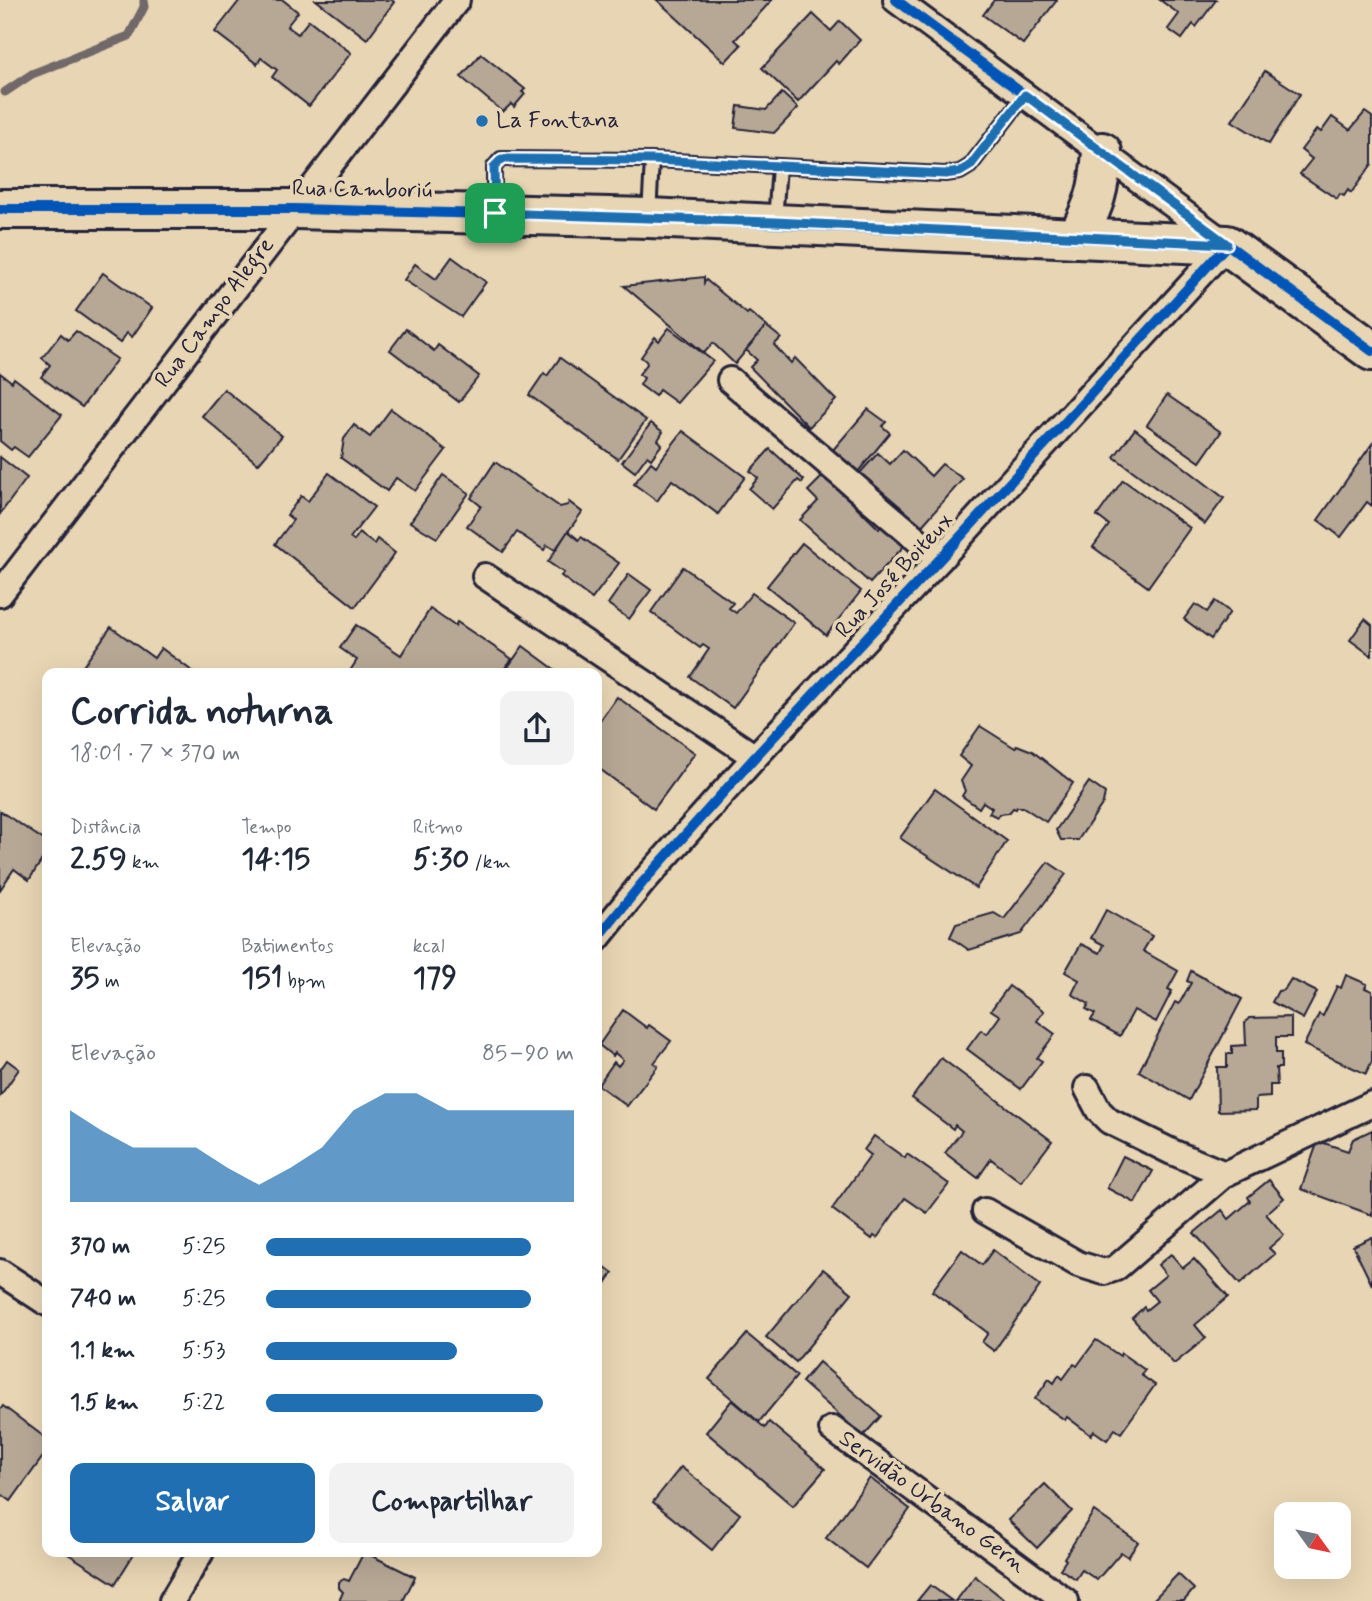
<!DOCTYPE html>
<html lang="pt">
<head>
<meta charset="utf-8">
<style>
	:root { --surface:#fff; --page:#f2f2f3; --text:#1f2937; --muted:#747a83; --accent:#1f6fb2 }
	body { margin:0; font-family:Mynerve,sans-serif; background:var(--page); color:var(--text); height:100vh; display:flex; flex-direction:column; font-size:26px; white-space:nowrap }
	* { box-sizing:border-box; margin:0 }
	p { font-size:23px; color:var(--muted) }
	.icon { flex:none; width:38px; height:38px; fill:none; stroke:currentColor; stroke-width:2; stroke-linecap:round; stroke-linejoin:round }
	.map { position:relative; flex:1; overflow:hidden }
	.details { position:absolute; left:42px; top:668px; width:560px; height:889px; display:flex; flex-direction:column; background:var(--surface); border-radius:14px; box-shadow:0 7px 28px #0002 }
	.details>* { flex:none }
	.needle { width:46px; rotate:123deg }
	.fabs { position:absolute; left:1274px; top:1502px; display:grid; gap:14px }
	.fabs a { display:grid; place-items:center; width:77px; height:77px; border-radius:14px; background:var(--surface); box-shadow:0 7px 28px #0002; font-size:35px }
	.pin { position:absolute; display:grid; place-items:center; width:60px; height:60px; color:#fff; margin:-30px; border-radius:14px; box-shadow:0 4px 10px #0006 }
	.round { display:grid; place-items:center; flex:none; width:74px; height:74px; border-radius:14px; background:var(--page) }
	.headline { display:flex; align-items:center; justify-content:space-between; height:119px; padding:0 28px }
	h1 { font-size:38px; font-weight:800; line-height:52px }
	.stats { display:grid; grid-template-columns:repeat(3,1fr); gap:10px; height:119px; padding:7px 28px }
	.stats div { display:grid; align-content:center }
	.stats b { font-size:30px; font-weight:800 }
	.stats small { font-size:19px; font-weight:400 }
	.stats p { font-size:19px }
	.chart { height:196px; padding:14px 28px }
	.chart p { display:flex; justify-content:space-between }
	.chart svg { width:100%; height:126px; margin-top:7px; fill:var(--accent); opacity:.7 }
	.action { display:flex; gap:14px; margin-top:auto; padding:14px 28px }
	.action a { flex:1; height:80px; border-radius:14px; background:var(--accent); color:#fff; font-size:28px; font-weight:800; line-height:80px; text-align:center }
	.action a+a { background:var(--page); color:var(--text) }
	ul { padding:0 28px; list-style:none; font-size:23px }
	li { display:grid; grid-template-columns:112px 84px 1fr; align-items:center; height:52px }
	li i { height:18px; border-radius:9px; background:var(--accent) }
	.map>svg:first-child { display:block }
</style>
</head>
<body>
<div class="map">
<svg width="1372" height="1601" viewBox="0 0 1372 1601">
	<rect width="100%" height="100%" fill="#e8d5b3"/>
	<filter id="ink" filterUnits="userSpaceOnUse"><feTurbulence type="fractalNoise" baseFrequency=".0143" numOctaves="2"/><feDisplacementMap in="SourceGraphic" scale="14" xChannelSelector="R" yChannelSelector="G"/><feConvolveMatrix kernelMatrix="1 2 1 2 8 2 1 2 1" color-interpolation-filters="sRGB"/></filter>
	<g filter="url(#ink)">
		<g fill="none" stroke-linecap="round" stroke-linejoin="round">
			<polyline stroke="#6f6769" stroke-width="9" points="5,92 32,74 129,36 144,7 144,0"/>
		</g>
		<g fill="#b7a895" stroke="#22223b" stroke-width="2">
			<polygon points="240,0 283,0 298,12 287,26 298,34 309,20 351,53 309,106 272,77 277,70 261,58 257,64 215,32"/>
			<polygon points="316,0 392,0 394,2 367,39"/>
			<polygon points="657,0 772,0 735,40 741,45 725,62"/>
			<polygon points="994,0 1057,0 1023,44 983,15"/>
			<polygon points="1160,0 1216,0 1196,27 1193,24 1182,39 1168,29 1179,14"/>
			<polygon points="813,14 831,31 840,21 860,40 839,64 836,61 798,102 762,68"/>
			<polygon points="481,54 525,89 522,92 525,94 514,107 511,104 503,112 461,77"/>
			<polygon points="1265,71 1300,94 1269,144 1232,121"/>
			<polygon points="782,93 798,108 774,133 735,128 738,106 766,110"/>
			<polygon points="1365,112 1372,117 1372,164 1351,193 1348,190 1344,196 1340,194 1337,199 1300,174 1312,159 1301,150 1317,129 1321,132 1332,117 1350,130"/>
			<polygon points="452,257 486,282 461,317 404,280 415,264 436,279"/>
			<polygon points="103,273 152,308 132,337 127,333 120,343 76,311"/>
			<polygon points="704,277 704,283 706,280 747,314 749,312 766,326 735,364 713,343 704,353 624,286"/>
			<polygon points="766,326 781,338 774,345 791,363 795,358 836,400 809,427 750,367 757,360 746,350"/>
			<polygon points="669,328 713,361 677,403 659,390 655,396 640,385 644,378 639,374 647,364 646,361 641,357 655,337 659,341"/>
			<polygon points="406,329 434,351 438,345 479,376 459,402 390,350"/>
			<polygon points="76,331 117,359 82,407 41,377 50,365 42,358 61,334 68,340"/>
			<polygon points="560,358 646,420 618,459 529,395 544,373 547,376"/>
			<polygon points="0,373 12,382 14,378 62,415 28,457 14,447 11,450 0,441"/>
			<polygon points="224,389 282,436 258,464 202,416"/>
			<polygon points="1167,395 1221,432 1200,462 1147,425"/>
			<polygon points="391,409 446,450 415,491 396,478 387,491 341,458 344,439 354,425 370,437"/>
			<polygon points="868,409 886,422 882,426 890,433 857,473 832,451"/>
			<polygon points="651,423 663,432 658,440 662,444 651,459 647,456 635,472 622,462"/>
			<polygon points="1135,429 1224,498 1205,524 1114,457"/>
			<polygon points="683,431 745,477 718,514 672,480 657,501 634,484 651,462 656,466"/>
			<polygon points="1372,444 1372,506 1367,502 1341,537 1318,520"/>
			<polygon points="770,449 804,480 802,483 798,480 772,509 749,489 758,478 750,471"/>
			<polygon points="903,450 931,476 942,464 963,479 920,528 859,474 878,453 890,464"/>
			<polygon points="0,457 27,478 0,514"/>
			<polygon points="495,462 560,507 568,505 569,502 582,512 555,550 547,545 544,550 517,532 503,552 467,526 481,506 471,498"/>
			<polygon points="329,473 374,507 350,538 354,541 359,533 374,544 377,539 395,553 355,607 275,544 293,520 287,515 301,496 308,501"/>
			<polygon points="443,475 469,493 437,538 410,522"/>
			<polygon points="824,475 879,529 881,526 904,546 870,583 800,520 818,501 808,491"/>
			<polygon points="1123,480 1190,528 1148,587 1093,547 1109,525 1097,516"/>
			<polygon points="568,531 579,540 581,537 619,563 592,599 561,576 564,573 548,562"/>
			<polygon points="802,543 861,591 826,635 767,586"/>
			<polygon points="683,567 733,603 729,608 736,613 752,593 794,623 733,708 690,677 709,649 703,645 700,648 651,612"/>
			<polygon points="629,574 651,590 629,619 608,604"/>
			<polygon points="1215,601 1230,612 1211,639 1184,619 1195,604 1207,612"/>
			<polygon points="430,609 455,626 457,622 512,659 500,674 348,674 357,660 340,648 356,625 401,655"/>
			<polygon points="1365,619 1372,625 1372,656 1350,640"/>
			<polygon points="111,627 154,658 161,648 196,674 82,674 79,672"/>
			<polygon points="523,646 561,674 503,674"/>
			<polygon points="617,697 695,753 654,809 597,767 597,725"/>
			<polygon points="980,726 1015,748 1017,745 1032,751 1073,783 1046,822 1023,807 1017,807 1016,809 1013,808 1009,813 999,814 997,817 989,813 992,808 983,802 979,808 962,796 965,791 961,781 971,766 959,756"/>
			<polygon points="1089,782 1105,793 1103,803 1078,840 1061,840 1056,830"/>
			<polygon points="935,789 1007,841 976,888 900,838"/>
			<polygon points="0,811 47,842 47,852 29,880 14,869 0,890"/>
			<polygon points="1048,862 1066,874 1021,934 969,950 950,937 956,924 994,913 1004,919"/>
			<polygon points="1106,910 1152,936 1143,951 1178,971 1168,989 1172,991 1156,1022 1134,1010 1120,1036 1091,1020 1095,1014 1086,1009 1089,1004 1072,994 1079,980 1065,972 1081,944 1100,953 1104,945 1091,938"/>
			<polygon points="1191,971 1242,999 1189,1100 1139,1071 1175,1002 1179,1004 1191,983 1187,981"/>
			<polygon points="1346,975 1367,984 1365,988 1372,991 1372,1061 1366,1074 1304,1045 1319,1014 1323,1016 1337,986 1341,988"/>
			<polygon points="1291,979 1317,992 1303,1019 1272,1002 1278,991 1284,990"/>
			<polygon points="1009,986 1044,1011 1037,1021 1055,1034 1037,1058 1042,1061 1021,1089 967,1049 981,1030 987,1034 1000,1016 991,1010"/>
			<polygon points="623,1010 647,1028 649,1025 671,1041 654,1063 658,1066 627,1106 598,1085 614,1062 618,1066 623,1060 615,1053 613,1056 599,1045"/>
			<polygon points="1291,1017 1291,1037 1276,1037 1276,1053 1281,1053 1281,1068 1276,1068 1277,1085 1270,1085 1270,1097 1256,1098 1256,1110 1218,1111 1217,1067 1227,1067 1227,1054 1232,1054 1232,1046 1246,1045 1245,1023 1249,1018"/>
			<polygon points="941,1058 1052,1141 1021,1182 991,1159 978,1178 945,1153 962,1131 955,1125 953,1129 912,1098"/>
			<polygon points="7,1060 19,1069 0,1096 0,1070"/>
			<polygon points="1372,1130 1372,1215 1301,1189 1318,1141 1348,1151 1353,1139"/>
			<polygon points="874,1136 905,1158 907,1154 949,1184 927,1213 905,1198 877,1238 874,1236 872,1239 832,1209 871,1155 864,1150"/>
			<polygon points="1123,1156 1153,1171 1135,1203 1107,1188"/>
			<polygon points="1269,1180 1284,1198 1266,1214 1284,1235 1269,1248 1275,1254 1240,1284 1194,1233 1222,1210 1229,1219 1250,1201 1248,1197"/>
			<polygon points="1372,1237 1372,1285 1353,1246"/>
			<polygon points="962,1250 982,1265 993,1250 1040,1286 994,1351 982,1342 988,1333 932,1291"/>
			<polygon points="1171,1254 1183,1268 1194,1259 1228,1297 1195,1325 1206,1338 1174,1364 1132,1318 1144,1307 1146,1310 1157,1301 1148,1290 1166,1275 1158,1265"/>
			<polygon points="597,1261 613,1273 606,1283 597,1276"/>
			<polygon points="823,1269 852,1293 796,1362 766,1337"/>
			<polygon points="747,1334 797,1376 759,1422 709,1379"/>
			<polygon points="1096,1340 1120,1356 1121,1353 1145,1370 1141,1375 1155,1385 1121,1433 1115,1429 1107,1440 1094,1431 1091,1435 1067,1417 1065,1420 1035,1399 1049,1379 1054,1383 1059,1375 1063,1379 1074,1364 1077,1366"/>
			<polygon points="819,1362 881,1416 863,1436 802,1382"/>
			<polygon points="732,1400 765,1428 769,1422 825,1469 793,1506 706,1432"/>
			<polygon points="3,1406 47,1439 47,1451 11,1501 0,1493 0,1410"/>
			<polygon points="681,1467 740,1514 712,1550 653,1502"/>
			<polygon points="870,1478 910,1509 866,1568 826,1538"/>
			<polygon points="1045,1484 1072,1511 1037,1548 1008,1520"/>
			<polygon points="1094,1511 1138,1542 1128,1557 1121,1552 1097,1580 1082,1570 1076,1579 1060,1569 1066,1560 1064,1558"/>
			<polygon points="65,1552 135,1552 115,1584"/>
			<polygon points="364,1552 415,1577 403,1601 339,1601 343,1592 339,1588 339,1582 344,1579 349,1581"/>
			<polygon points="1178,1574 1194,1589 1184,1601 1152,1601"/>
			<polygon points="975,1576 1006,1601 956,1601"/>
			<polygon points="930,1585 952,1601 917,1601"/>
		</g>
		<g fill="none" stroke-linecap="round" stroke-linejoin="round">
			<g stroke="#22223b" stroke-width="18">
				<g id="service">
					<polyline points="494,209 494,167 501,159 652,160 945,174 960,172 970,166 1025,95"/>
					<polyline points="649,215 652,160"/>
					<polyline points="775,221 779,166"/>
				</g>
			</g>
			<g stroke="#22223b" stroke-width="30">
				<g id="minor">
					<polyline points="730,380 940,559"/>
					<polyline points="485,576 755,757"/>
					<polyline points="0,594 457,0"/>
					<polyline points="597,939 643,882 755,757 940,559 1227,245 896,0"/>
					<polyline points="1087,1088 1099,1111 1109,1121 1172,1152 1225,1174"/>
					<polyline points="985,1211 1078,1264 1104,1272 1116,1268 1225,1174 1372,1104"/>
					<polyline points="0,1272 47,1303"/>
					<polyline points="832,1429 1066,1601"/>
					<polyline points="172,1601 201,1552"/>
				</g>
			</g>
			<g stroke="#22223b" stroke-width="44">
				<g id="primary">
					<polyline points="0,209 295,209 649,218 1227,245 1372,351"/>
					<path d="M1077,238C1095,203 1099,191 1102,152"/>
				</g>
			</g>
			<use href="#service" stroke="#e8d5b3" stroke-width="12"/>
			<use href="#minor" stroke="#e8d5b3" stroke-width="24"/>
			<use href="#primary" stroke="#e8d5b3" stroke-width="38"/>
			<g stroke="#e8d5b3" stroke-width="15">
				<g id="cycleway">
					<polyline points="896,0 1372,351"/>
					<polyline points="0,209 295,209 649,218 1227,245"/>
					<polyline points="597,939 643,882 755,757 940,559 1227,245"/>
				</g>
			</g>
			<use href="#cycleway" stroke="#0057b8" stroke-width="10"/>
		</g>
	</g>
	<g fill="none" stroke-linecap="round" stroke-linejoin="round" filter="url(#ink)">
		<g stroke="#fff" stroke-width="14">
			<polygon id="route" points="1025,95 1227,244 775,222 495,213 494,167 502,159 652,160 945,174 960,172 970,166"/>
		</g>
		<use href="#route" stroke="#1f6fb2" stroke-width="9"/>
	</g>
	<circle fill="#1f6fb2" stroke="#e8d5b3" stroke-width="2.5" cx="482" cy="121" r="7"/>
	<g text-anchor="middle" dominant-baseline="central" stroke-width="7" stroke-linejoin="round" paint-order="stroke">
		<g font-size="23" fill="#22223b" stroke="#e8d5b3" text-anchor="start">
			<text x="496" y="121">La Fontana</text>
		</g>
		<g font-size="23" fill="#22223b" stroke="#e8d5b3">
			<text transform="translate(362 190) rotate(1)">Rua Camboriú</text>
			<text transform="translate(215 313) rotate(-53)">Rua Campo Alegre</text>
			<text transform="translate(895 576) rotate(-47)">Rua José Boiteux</text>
			<text transform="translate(932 1502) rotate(36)">Servidão Urbano Gern</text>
		</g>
	</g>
</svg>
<div class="fabs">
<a><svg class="needle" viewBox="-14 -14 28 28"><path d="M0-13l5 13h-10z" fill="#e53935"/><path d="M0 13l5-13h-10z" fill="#747a83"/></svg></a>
</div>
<div class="pin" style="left:495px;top:213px;background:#1e9e55"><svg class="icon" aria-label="arrive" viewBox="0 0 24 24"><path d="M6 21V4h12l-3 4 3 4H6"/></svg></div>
<section class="details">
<div class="headline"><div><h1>Corrida noturna</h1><p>18:01 · 7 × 370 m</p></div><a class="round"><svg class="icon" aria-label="share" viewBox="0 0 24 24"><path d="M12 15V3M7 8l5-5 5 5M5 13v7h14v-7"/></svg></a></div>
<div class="stats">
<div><p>Distância</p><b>2.59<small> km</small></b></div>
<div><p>Tempo</p><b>14:15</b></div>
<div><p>Ritmo</p><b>5:30<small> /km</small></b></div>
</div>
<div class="stats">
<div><p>Elevação</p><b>35<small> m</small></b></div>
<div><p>Batimentos</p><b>151<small> bpm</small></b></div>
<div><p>kcal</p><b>179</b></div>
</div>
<div class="chart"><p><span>Elevação</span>85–90 m</p>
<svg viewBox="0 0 160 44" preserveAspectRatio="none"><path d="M0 44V12L10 19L20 25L30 25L40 25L50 32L60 38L70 32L80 25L90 12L100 6L110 6L120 12L130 12L140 12L150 12L160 12V44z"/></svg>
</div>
<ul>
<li><b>370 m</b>5:25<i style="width:86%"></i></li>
<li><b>740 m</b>5:25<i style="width:86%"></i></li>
<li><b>1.1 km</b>5:53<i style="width:62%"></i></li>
<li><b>1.5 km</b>5:22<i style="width:90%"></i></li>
</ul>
<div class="action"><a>Salvar</a><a>Compartilhar</a></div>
</section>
</div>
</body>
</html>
